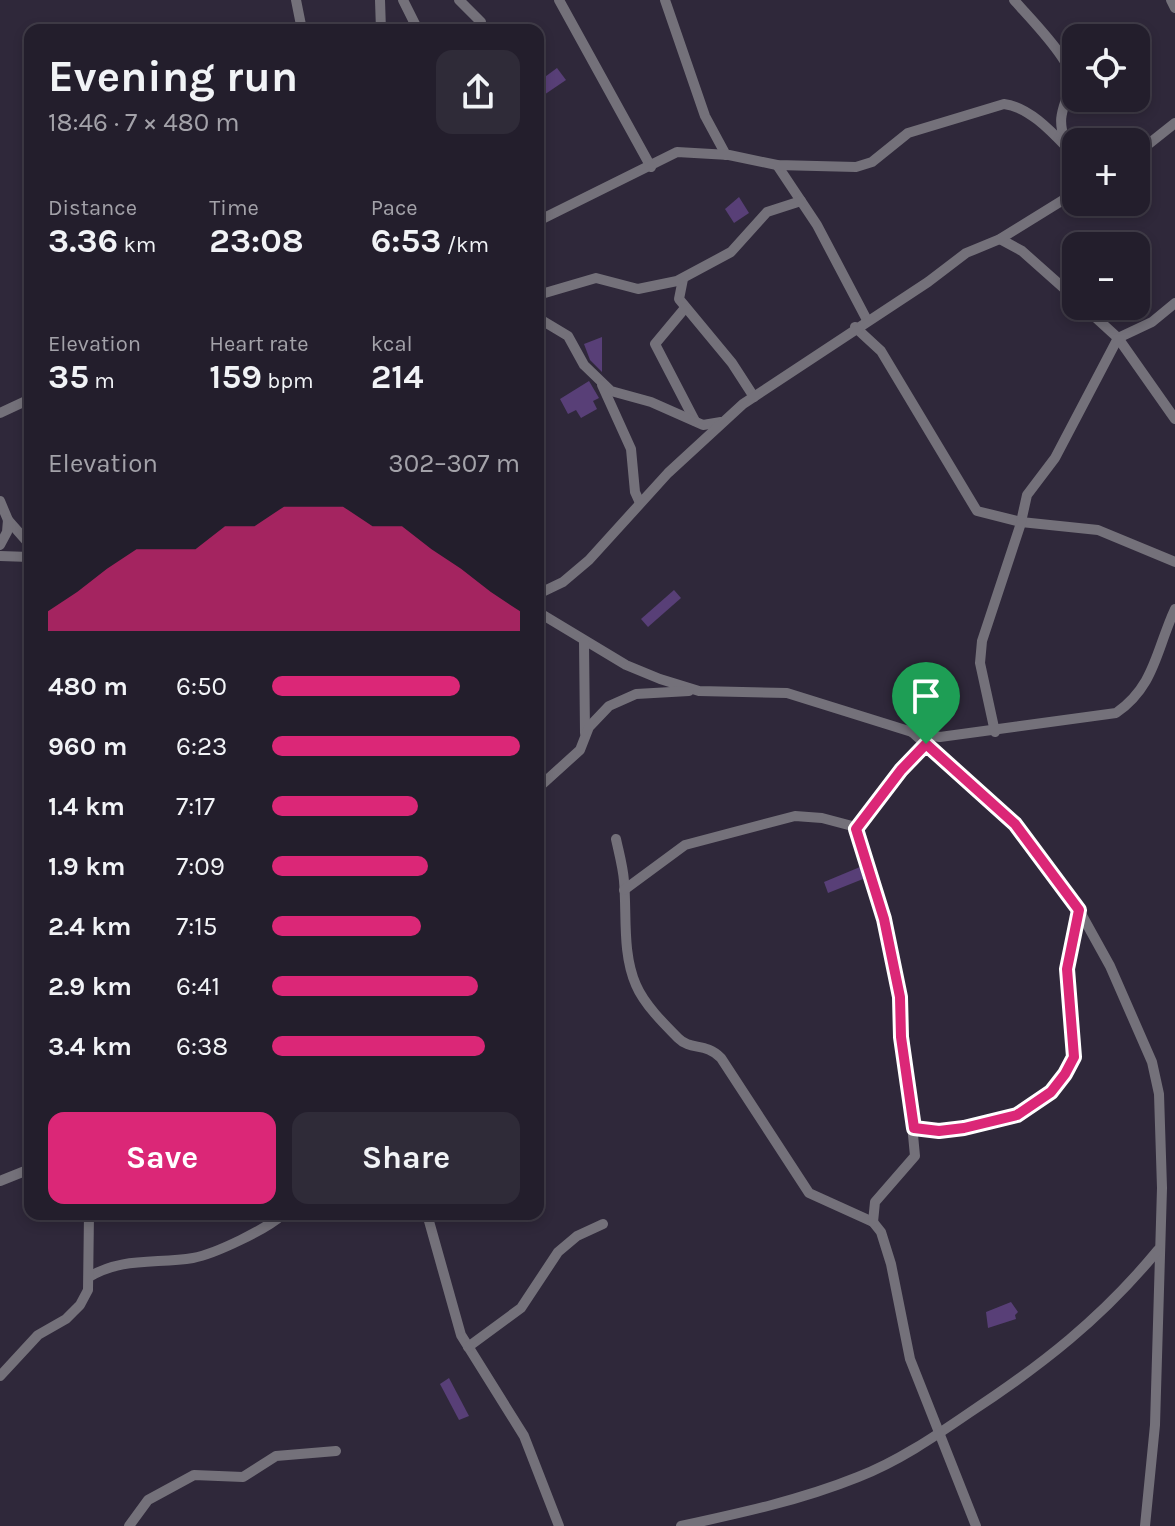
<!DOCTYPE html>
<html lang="en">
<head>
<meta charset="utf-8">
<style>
	:root { --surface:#231e2c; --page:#2f2b38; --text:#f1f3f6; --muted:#a3a2a9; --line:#403c48; --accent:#db2777 }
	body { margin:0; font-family:Karla,sans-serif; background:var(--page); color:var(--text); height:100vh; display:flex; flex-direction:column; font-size:30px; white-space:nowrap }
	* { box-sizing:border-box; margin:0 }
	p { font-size:26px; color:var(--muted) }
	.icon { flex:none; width:44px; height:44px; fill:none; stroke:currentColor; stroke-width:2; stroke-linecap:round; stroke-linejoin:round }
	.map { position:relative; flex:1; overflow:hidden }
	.side { position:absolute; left:24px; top:24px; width:520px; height:1196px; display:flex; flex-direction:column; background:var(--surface); border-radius:16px; box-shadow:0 4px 12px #0003,0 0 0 2px var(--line) }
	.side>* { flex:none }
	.buttons { position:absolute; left:1062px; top:24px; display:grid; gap:16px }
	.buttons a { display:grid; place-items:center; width:88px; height:88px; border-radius:16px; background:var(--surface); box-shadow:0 4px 12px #0003,0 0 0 2px var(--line); font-size:40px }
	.pin { position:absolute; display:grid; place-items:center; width:68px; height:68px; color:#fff; margin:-82px -34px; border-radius:50% 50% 50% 0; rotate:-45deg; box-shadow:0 0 8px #0007 }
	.pin .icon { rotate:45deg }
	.round { display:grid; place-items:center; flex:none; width:84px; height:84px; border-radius:16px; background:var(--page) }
	.headline { display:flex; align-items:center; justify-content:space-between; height:136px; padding:0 24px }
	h1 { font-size:44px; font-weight:700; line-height:60px }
	.figures { display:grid; grid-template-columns:repeat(3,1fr); gap:12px; height:136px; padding:8px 24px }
	.figures div { display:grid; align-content:center }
	.figures b { font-size:34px; font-weight:700 }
	.figures small { font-size:22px; font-weight:400 }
	.figures p { font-size:22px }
	.chart { height:224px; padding:16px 24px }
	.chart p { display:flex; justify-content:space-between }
	.chart svg { width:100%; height:144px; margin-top:8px; fill:var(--accent); opacity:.7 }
	.button { display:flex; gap:16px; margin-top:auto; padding:16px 24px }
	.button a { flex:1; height:92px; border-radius:16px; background:var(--accent); color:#fff; font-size:32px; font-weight:700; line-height:92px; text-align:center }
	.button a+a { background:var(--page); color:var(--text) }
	ul { padding:0 24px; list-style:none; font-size:26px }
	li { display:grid; grid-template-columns:128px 96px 1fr; align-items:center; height:60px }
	li i { height:20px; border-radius:10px; background:var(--accent) }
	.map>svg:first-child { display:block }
</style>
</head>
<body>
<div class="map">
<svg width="1175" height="1526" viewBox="0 0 1175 1526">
	<rect width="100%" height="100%" fill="#2f283a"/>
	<g fill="#583f77">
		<polygon points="557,68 566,80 538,99 538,82"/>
		<polygon points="739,197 749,213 734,223 725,209"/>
		<polygon points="602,337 602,372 590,360 584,344"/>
		<polygon points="589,381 599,398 593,401 597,409 581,418 576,410 568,414 560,399"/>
		<polygon points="674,590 681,598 648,627 641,619"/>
		<polygon points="941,680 943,693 910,700 906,687"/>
		<polygon points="860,867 863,879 828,893 824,882"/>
		<polygon points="1011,1302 1018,1312 1015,1315 1016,1319 988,1328 986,1312"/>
		<polygon points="449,1378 469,1416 459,1420 440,1384"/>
	</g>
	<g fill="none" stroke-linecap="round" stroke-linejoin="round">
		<g stroke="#74717a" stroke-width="10">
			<polyline points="296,0 302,30"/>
			<polyline points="380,0 381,30"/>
			<polyline points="403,0 418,30"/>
			<polyline points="459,0 481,22"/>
			<polyline points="559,0 651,167"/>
			<polyline points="665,0 705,116 726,155"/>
			<path d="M1014,0C1027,15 1074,62 1071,80C1067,106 1055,113 1065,141"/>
			<polyline points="1171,0 1175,8"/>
			<polyline points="1136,154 1175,123"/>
			<polyline points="777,165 817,225 867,320"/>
			<path d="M538,221L677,152L729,155L777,165L856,167L872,162L908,133L1004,104C1032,107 1058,139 1076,157"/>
			<polyline points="1000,239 1022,251 1076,299"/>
			<polyline points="683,279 679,299 732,363 754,397"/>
			<polyline points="538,295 596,278 638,289 677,281 731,252 767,212 801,201"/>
			<polyline points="1083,306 1118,338 1175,419"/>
			<polyline points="685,308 655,344 695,421"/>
			<polyline points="538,318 568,336 584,365 611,391 651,402 703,425 721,422"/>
			<polyline points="855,327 881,351 977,511 1021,522 1098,530 1175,562"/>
			<polyline points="602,385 631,449 635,492 640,503"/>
			<polyline points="0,413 30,399"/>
			<polyline points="0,501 8,520 30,545"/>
			<polyline points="1021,522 1027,495 1055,458 1118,338 1152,322 1175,303"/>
			<polyline points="0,545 7,532 8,520"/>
			<polyline points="0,556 30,557"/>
			<polyline points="538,594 563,582 589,560 668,473 743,404 928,282 966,253 1000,239 1076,192"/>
			<path d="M538,612L626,665L660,679L699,691L787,693L912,732L940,737L1116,713C1155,686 1156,650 1175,609"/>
			<polyline points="584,642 585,733"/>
			<polyline points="912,732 1015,824 1050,869 1079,910 1110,966 1152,1062 1159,1094 1162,1188 1155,1425 1145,1526"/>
			<polyline points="995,732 980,663 982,641 1022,520"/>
			<polyline points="538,788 580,750 589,727 609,706 636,694 689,691"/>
			<path d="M616,839C619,853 623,867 624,881C627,915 622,953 636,985C644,1004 664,1024 678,1038C691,1051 705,1042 721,1058L809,1193L873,1222L881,1232L891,1264L910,1359L976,1526"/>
			<polyline points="624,890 685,845 795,816 822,818 856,827"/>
			<path d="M914,1128C964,1134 1026,1125 1059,1082C1065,1075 1073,1066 1074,1056C1079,1028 1065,999 1067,971C1068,950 1077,931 1079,911"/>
			<polyline points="0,1181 30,1169"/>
			<polyline points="427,1214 461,1335 524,1436 559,1526"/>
			<polyline points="873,1222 875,1202 915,1156 900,997 884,919 856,829 926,744"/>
			<path d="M89,1277C122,1257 156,1264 193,1258C215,1254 267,1229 283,1214"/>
			<polyline points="468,1347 521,1308 558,1252 577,1236 603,1224"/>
			<polyline points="0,1376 38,1335 66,1319 80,1305 88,1290 89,1214"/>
			<polyline points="129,1526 148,1500 194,1475 243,1477 276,1456 336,1451"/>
			<path d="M681,1526C741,1513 801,1500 858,1477C897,1462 934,1437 969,1413C1042,1365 1102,1318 1158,1250"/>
		</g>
	</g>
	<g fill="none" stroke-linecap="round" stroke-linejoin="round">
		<g stroke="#fff" stroke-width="16">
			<polygon id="route" points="926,744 1015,824 1079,910 1067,969 1074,1057 1065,1074 1051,1092 1017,1115 964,1128 939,1131 914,1128 901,1037 900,997 884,919 856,829 901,770"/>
		</g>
		<use href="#route" stroke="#db2777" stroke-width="10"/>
	</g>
</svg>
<div class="buttons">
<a><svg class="icon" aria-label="locate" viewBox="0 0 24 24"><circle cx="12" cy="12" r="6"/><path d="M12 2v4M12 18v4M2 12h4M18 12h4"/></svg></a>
<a>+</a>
<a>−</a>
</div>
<div class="pin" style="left:926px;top:744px;background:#1e9e55"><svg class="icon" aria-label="arrive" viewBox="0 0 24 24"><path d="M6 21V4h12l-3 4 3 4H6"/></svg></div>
<section class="side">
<div class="headline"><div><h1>Evening run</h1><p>18:46 · 7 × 480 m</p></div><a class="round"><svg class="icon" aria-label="share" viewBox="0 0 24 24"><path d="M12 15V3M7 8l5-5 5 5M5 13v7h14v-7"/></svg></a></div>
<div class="figures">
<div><p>Distance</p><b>3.36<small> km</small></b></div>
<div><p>Time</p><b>23:08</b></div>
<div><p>Pace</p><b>6:53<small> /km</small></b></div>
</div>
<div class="figures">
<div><p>Elevation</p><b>35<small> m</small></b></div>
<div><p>Heart rate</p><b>159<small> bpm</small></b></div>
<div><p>kcal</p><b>214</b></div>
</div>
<div class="chart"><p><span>Elevation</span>302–307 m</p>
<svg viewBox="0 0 160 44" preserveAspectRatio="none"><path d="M0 44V38L10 32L20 25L30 19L40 19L50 19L60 12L70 12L80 6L90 6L100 6L110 12L120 12L130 19L140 25L150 32L160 38V44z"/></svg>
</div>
<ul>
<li><b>480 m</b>6:50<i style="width:76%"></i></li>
<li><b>960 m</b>6:23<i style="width:100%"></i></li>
<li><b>1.4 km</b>7:17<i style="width:59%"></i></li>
<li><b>1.9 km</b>7:09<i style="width:63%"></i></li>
<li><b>2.4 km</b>7:15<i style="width:60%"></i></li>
<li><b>2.9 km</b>6:41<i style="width:83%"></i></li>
<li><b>3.4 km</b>6:38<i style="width:86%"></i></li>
</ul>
<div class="button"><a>Save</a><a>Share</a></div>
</section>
</div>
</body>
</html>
